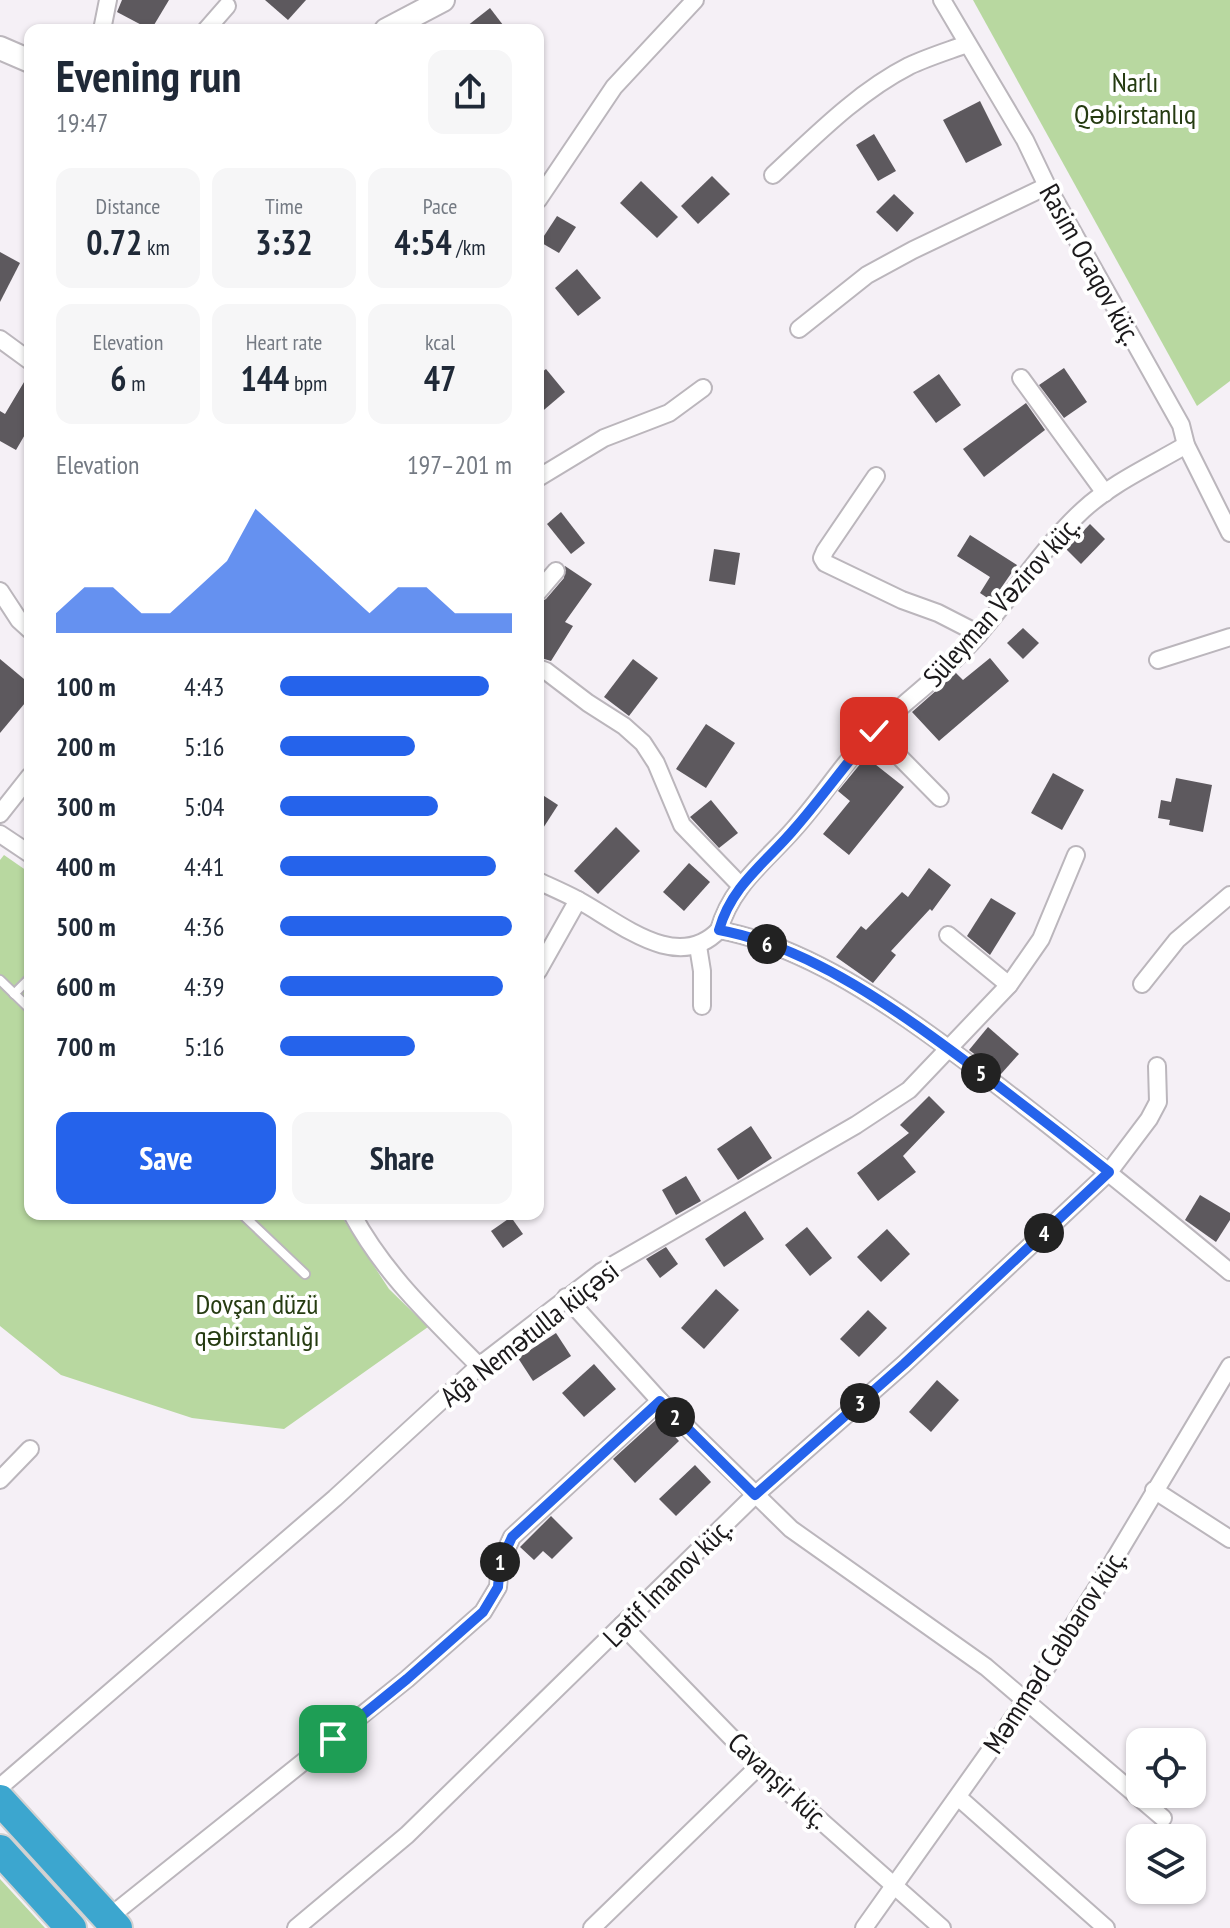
<!DOCTYPE html>
<html lang="en">
<head>
<meta charset="utf-8">
<style>
	:root { --surface:#fff; --page:#f6f6f7; --text:#1f2937; --muted:#747a83; --accent:#2563eb }
	body { margin:0; font-family:"PT Sans Narrow",sans-serif; background:var(--page); color:var(--text); height:100vh; display:flex; flex-direction:column; font-size:30px; white-space:nowrap }
	* { box-sizing:border-box; margin:0 }
	p { font-size:26px; color:var(--muted) }
	.icon { flex:none; width:44px; height:44px; fill:none; stroke:currentColor; stroke-width:2; stroke-linecap:round; stroke-linejoin:round }
	.map { position:relative; flex:1; overflow:hidden }
	.sheet { position:absolute; left:24px; top:24px; width:520px; height:1196px; display:flex; flex-direction:column; background:var(--surface); border-radius:16px; box-shadow:0 2px 6px #0004 }
	.sheet>* { flex:none }
	.fabs { position:absolute; left:1126px; top:1728px; display:grid; gap:16px }
	.fabs a { display:grid; place-items:center; width:80px; height:80px; border-radius:16px; background:var(--surface); box-shadow:0 2px 6px #0004; font-size:40px }
	.pin { position:absolute; display:grid; place-items:center; width:68px; height:68px; color:#fff; margin:-34px; border-radius:16px; box-shadow:0 4px 12px #0006 }
	.km { position:absolute; width:40px; height:40px; margin:-20px; border-radius:50%; background:#222; color:#fff; font-size:22px; line-height:40px; text-align:center }
	.round { display:grid; place-items:center; flex:none; width:84px; height:84px; border-radius:16px; background:var(--page) }
	.head { display:flex; align-items:center; justify-content:space-between; height:136px; padding:0 32px }
	h1 { font-size:44px; font-weight:800; line-height:60px }
	.stats { display:grid; grid-template-columns:repeat(3,1fr); gap:12px; height:136px; padding:8px 32px }
	.stats div { display:grid; align-content:center; border-radius:16px; background:var(--page); text-align:center }
	.stats b { font-size:34px; font-weight:800 }
	.stats small { font-size:22px; font-weight:400 }
	.stats p { font-size:22px }
	.chart { height:224px; padding:16px 32px }
	.chart p { display:flex; justify-content:space-between }
	.chart svg { width:100%; height:144px; margin-top:8px; fill:var(--accent); opacity:.7 }
	.primary-button { display:flex; gap:16px; margin-top:auto; padding:16px 32px }
	.primary-button a { flex:1; height:92px; border-radius:16px; background:var(--accent); color:#fff; font-size:32px; font-weight:800; line-height:92px; text-align:center }
	.primary-button a+a { background:var(--page); color:var(--text) }
	ul { padding:0 32px; list-style:none; font-size:26px }
	li { display:grid; grid-template-columns:128px 96px 1fr; align-items:center; height:60px }
	li i { height:20px; border-radius:10px; background:var(--accent) }
	.map>svg:first-child { display:block }
</style>
</head>
<body>
<div class="map">
<svg width="1230" height="1928" viewBox="0 0 1230 1928">
	<rect width="100%" height="100%" fill="#f5f0f6"/>
	<g fill="#b8d8a0">
		<polygon points="973,0 1230,0 1230,381 1197,406"/>
		<polygon points="4,855 30,873 30,1214 340,1214 389,1289 428,1327 284,1429 192,1418 61,1375 0,1326 0,860"/>
		<polygon points="0,1879 45,1928 0,1928"/>
	</g>
	<g fill="#5d595e">
		<polygon points="122,0 169,0 151,30 117,12"/>
		<polygon points="265,0 306,0 288,20"/>
		<polygon points="490,8 503,25 496,30 462,30"/>
		<polygon points="980,101 1002,145 966,163 943,120"/>
		<polygon points="874,134 896,171 878,181 856,145"/>
		<polygon points="712,176 730,194 698,224 681,206"/>
		<polygon points="641,181 678,217 657,238 620,203"/>
		<polygon points="894,194 914,213 897,232 876,212"/>
		<polygon points="557,216 576,227 559,253 540,242"/>
		<polygon points="0,252 20,263 0,302"/>
		<polygon points="577,269 601,298 578,316 555,288"/>
		<polygon points="1064,368 1087,402 1064,418 1039,385"/>
		<polygon points="546,369 565,392 538,415 538,375"/>
		<polygon points="30,372 30,426 16,450 0,441 0,411 5,414"/>
		<polygon points="939,374 961,405 936,423 913,392"/>
		<polygon points="1026,403 1045,430 984,477 963,449"/>
		<polygon points="561,512 585,543 571,554 547,524"/>
		<polygon points="1090,524 1105,539 1081,564 1066,549"/>
		<polygon points="970,535 1017,565 992,601 980,593 990,577 957,556"/>
		<polygon points="714,549 740,553 735,585 709,581"/>
		<polygon points="565,566 592,584 565,622 573,626 551,661 538,657 538,603 546,599 564,578"/>
		<polygon points="1023,628 1039,643 1023,659 1007,643"/>
		<polygon points="990,658 1009,681 939,741 912,712 956,673 963,680"/>
		<polygon points="0,659 30,684 30,697 0,733"/>
		<polygon points="633,659 658,678 629,716 604,697"/>
		<polygon points="706,724 735,743 706,788 676,769"/>
		<polygon points="866,757 904,787 849,855 823,834 850,801 838,791"/>
		<polygon points="1053,773 1084,790 1062,830 1031,813"/>
		<polygon points="1176,778 1212,785 1203,832 1169,825 1170,820 1158,818 1161,800 1171,802"/>
		<polygon points="538,792 558,805 538,836"/>
		<polygon points="711,800 738,833 719,848 690,817"/>
		<polygon points="616,827 640,851 598,894 574,871"/>
		<polygon points="689,863 710,882 684,911 663,892"/>
		<polygon points="929,868 951,885 932,911 930,909 891,951 896,955 873,983 836,957 861,926 866,930 902,892 908,897"/>
		<polygon points="991,898 1016,913 990,955 967,936"/>
		<polygon points="988,1027 1019,1054 1001,1074 969,1050"/>
		<polygon points="929,1096 945,1112 903,1156 916,1172 878,1201 857,1173 909,1133 900,1125"/>
		<polygon points="751,1126 772,1158 738,1180 717,1149"/>
		<polygon points="686,1176 701,1201 676,1215 662,1190"/>
		<polygon points="1200,1195 1230,1213 1230,1220 1216,1242 1185,1220"/>
		<polygon points="745,1211 764,1239 724,1267 705,1239"/>
		<polygon points="511,1217 523,1234 503,1248 491,1231"/>
		<polygon points="807,1227 832,1258 810,1276 785,1245"/>
		<polygon points="887,1229 910,1254 881,1282 857,1257"/>
		<polygon points="666,1247 678,1264 660,1278 646,1259"/>
		<polygon points="716,1289 739,1310 704,1349 681,1328"/>
		<polygon points="868,1310 887,1328 859,1357 840,1339"/>
		<polygon points="556,1333 571,1356 533,1381 518,1358"/>
		<polygon points="594,1364 616,1389 584,1417 562,1393"/>
		<polygon points="937,1380 959,1400 931,1432 909,1412"/>
		<polygon points="658,1418 679,1441 635,1483 613,1459"/>
		<polygon points="695,1465 711,1482 676,1516 659,1499"/>
		<polygon points="551,1516 573,1538 552,1559 543,1551 534,1560 520,1547"/>
	</g>
	<g fill="none" stroke-linecap="round" stroke-linejoin="round">
		<g stroke="#bbb6bc" stroke-width="12">
			<g id="lane">
				<polyline points="0,980 30,1009"/>
				<polyline points="14,994 30,978"/>
				<polyline points="242,1214 305,1274"/>
			</g>
		</g>
		<g stroke="#bbb6bc" stroke-width="20">
			<g id="street">
				<polyline points="942,0 1025,140 1047,186 1181,425 1186,445 1230,533"/>
				<polyline points="102,30 108,0"/>
				<polyline points="206,30 227,6"/>
				<path d="M773,175C815,136 858,92 909,66C928,57 948,51 967,44"/>
				<polyline points="538,200 614,87 695,0"/>
				<polyline points="799,329 867,275 913,250 1047,186"/>
				<polyline points="0,339 30,361"/>
				<polyline points="1021,378 1105,493"/>
				<polyline points="876,476 825,551 822,558 825,563 902,600 938,613 979,634"/>
				<polyline points="538,478 604,438 669,413 703,388"/>
				<polyline points="0,591 19,620 30,630"/>
				<polyline points="538,592 556,571"/>
				<polyline points="1158,660 1230,637"/>
				<polyline points="538,668 546,671 588,703 624,726 643,743 656,763 682,825 740,885"/>
				<polyline points="874,731 940,798"/>
				<polyline points="0,814 30,776"/>
				<polyline points="0,834 30,854"/>
				<path d="M538,881C551,887 565,893 578,900C619,922 677,974 719,930C816,948 911,1020 988,1078C1071,1141 1150,1206 1230,1272"/>
				<path d="M719,930C731,886 766,861 794,829C823,797 845,760 875,730C909,698 947,671 978,635C1014,594 1043,547 1083,510C1112,483 1152,465 1186,445"/>
				<polyline points="948,935 1009,985"/>
				<polyline points="698,946 702,971 702,1006"/>
				<polyline points="538,971 578,900"/>
				<polyline points="1142,984 1177,940 1230,895"/>
				<path d="M352,1214C385,1275 431,1317 479,1366"/>
				<polyline points="566,1297 660,1401 791,1529 986,1667 1163,1818"/>
				<polyline points="0,1480 30,1449"/>
				<polyline points="1154,1490 1230,1539"/>
				<polyline points="622,1625 759,1766 942,1928"/>
				<polyline points="0,1787 335,1498 479,1366 601,1272 856,1125 909,1090 1009,985 1041,939 1076,855"/>
				<polyline points="958,1797 1106,1928"/>
				<polyline points="108,1918 407,1679 483,1612 498,1587 500,1563 512,1537 660,1401"/>
				<polyline points="296,1928 407,1835 755,1495 904,1364 1109,1172 1149,1119 1158,1102 1157,1066"/>
				<polyline points="592,1928 759,1766"/>
				<polyline points="864,1928 1026,1700 1105,1575 1230,1366"/>
			</g>
		</g>
		<g stroke="#bbb6bc" stroke-width="26">
			<g id="secondary">
				<polyline points="386,30 443,0"/>
				<polyline points="0,48 30,61"/>
			</g>
		</g>
		<g stroke="#d1d1d1" stroke-width="34">
			<g id="highway">
				<polyline points="0,1800 117,1928"/>
				<polyline points="0,1850 71,1928"/>
			</g>
		</g>
		<use href="#lane" stroke="#fff" stroke-width="8"/>
		<use href="#street" stroke="#fff" stroke-width="16"/>
		<use href="#secondary" stroke="#fff" stroke-width="22"/>
		<use href="#highway" stroke="#3ca6cf" stroke-width="30"/>
	</g>
	<g fill="none" stroke-linecap="round" stroke-linejoin="round">
		<g stroke="#fff" stroke-width="16">
			<path id="route" d="M333,1739L407,1679L483,1612L498,1587L500,1563L512,1537L660,1401L755,1495L904,1364L1109,1172C1068,1139 1026,1107 984,1075C906,1017 816,948 719,930C732,884 767,862 796,827C823,796 847,762 874,731"/>
		</g>
		<use href="#route" stroke="#2563eb" stroke-width="10"/>
	</g>
	<g text-anchor="middle" dominant-baseline="central" stroke-width="8" stroke-linejoin="round" paint-order="stroke">
		<g font-size="28" fill="#253b11" stroke="#fff">
			<text x="1135" y="81">Narlı<tspan x="1135" dy="32">Qəbirstanlıq</tspan></text>
			<text x="257" y="1303">Dovşan düzü<tspan x="257" dy="32">qəbirstanlığı</tspan></text>
		</g>
		<g font-size="28" fill="#1b191b" stroke="#fff">
			<text transform="translate(1091 264) rotate(61)">Rasim Ocaqov küç.</text>
			<text transform="translate(1001 601) rotate(-48)">Süleyman Vəzirov küç.</text>
			<text transform="translate(529 1333) rotate(-38)">Ağa Nemətulla küçəsi</text>
			<text transform="translate(667 1582) rotate(-45)">Lətif İmanov küç.</text>
			<text transform="translate(1054 1651) rotate(-57)">Məmməd Cabbarov küç.</text>
			<text transform="translate(779 1780) rotate(43)">Cavanşir küç.</text>
		</g>
	</g>
</svg>
<div class="fabs">
<a><svg class="icon" aria-label="locate" viewBox="0 0 24 24"><circle cx="12" cy="12" r="6"/><path d="M12 2v4M12 18v4M2 12h4M18 12h4"/></svg></a>
<a><svg class="icon" aria-label="layers" viewBox="0 0 24 24"><path d="M12 4l9 5-9 5-9-5zM3 14l9 5 9-5"/></svg></a>
</div>
<div class="pin" style="left:333px;top:1739px;background:#1e9e55"><svg class="icon" aria-label="arrive" viewBox="0 0 24 24"><path d="M6 21V4h12l-3 4 3 4H6"/></svg></div>
<div class="pin" style="left:874px;top:731px;background:#d93025"><svg class="icon" aria-label="check" viewBox="0 0 24 24"><path d="M5 12l5 5 9-10"/></svg></div>
<b class="km" style="left:500px;top:1562px">1</b>
<b class="km" style="left:675px;top:1417px">2</b>
<b class="km" style="left:860px;top:1403px">3</b>
<b class="km" style="left:1044px;top:1233px">4</b>
<b class="km" style="left:981px;top:1073px">5</b>
<b class="km" style="left:767px;top:944px">6</b>
<section class="sheet">
<div class="head"><div><h1>Evening run</h1><p>19:47</p></div><a class="round"><svg class="icon" aria-label="share" viewBox="0 0 24 24"><path d="M12 15V3M7 8l5-5 5 5M5 13v7h14v-7"/></svg></a></div>
<div class="stats">
<div><p>Distance</p><b>0.72<small> km</small></b></div>
<div><p>Time</p><b>3:32</b></div>
<div><p>Pace</p><b>4:54<small> /km</small></b></div>
</div>
<div class="stats">
<div><p>Elevation</p><b>6<small> m</small></b></div>
<div><p>Heart rate</p><b>144<small> bpm</small></b></div>
<div><p>kcal</p><b>47</b></div>
</div>
<div class="chart"><p><span>Elevation</span>197–201 m</p>
<svg viewBox="0 0 160 44" preserveAspectRatio="none"><path d="M0 44V38L10 30L20 30L30 38L40 38L50 30L60 22L70 6L80 14L90 22L100 30L110 38L120 30L130 30L140 38L150 38L160 38V44z"/></svg>
</div>
<ul>
<li><b>100 m</b>4:43<i style="width:90%"></i></li>
<li><b>200 m</b>5:16<i style="width:58%"></i></li>
<li><b>300 m</b>5:04<i style="width:68%"></i></li>
<li><b>400 m</b>4:41<i style="width:93%"></i></li>
<li><b>500 m</b>4:36<i style="width:100%"></i></li>
<li><b>600 m</b>4:39<i style="width:96%"></i></li>
<li><b>700 m</b>5:16<i style="width:58%"></i></li>
</ul>
<div class="primary-button"><a>Save</a><a>Share</a></div>
</section>
</div>
</body>
</html>
